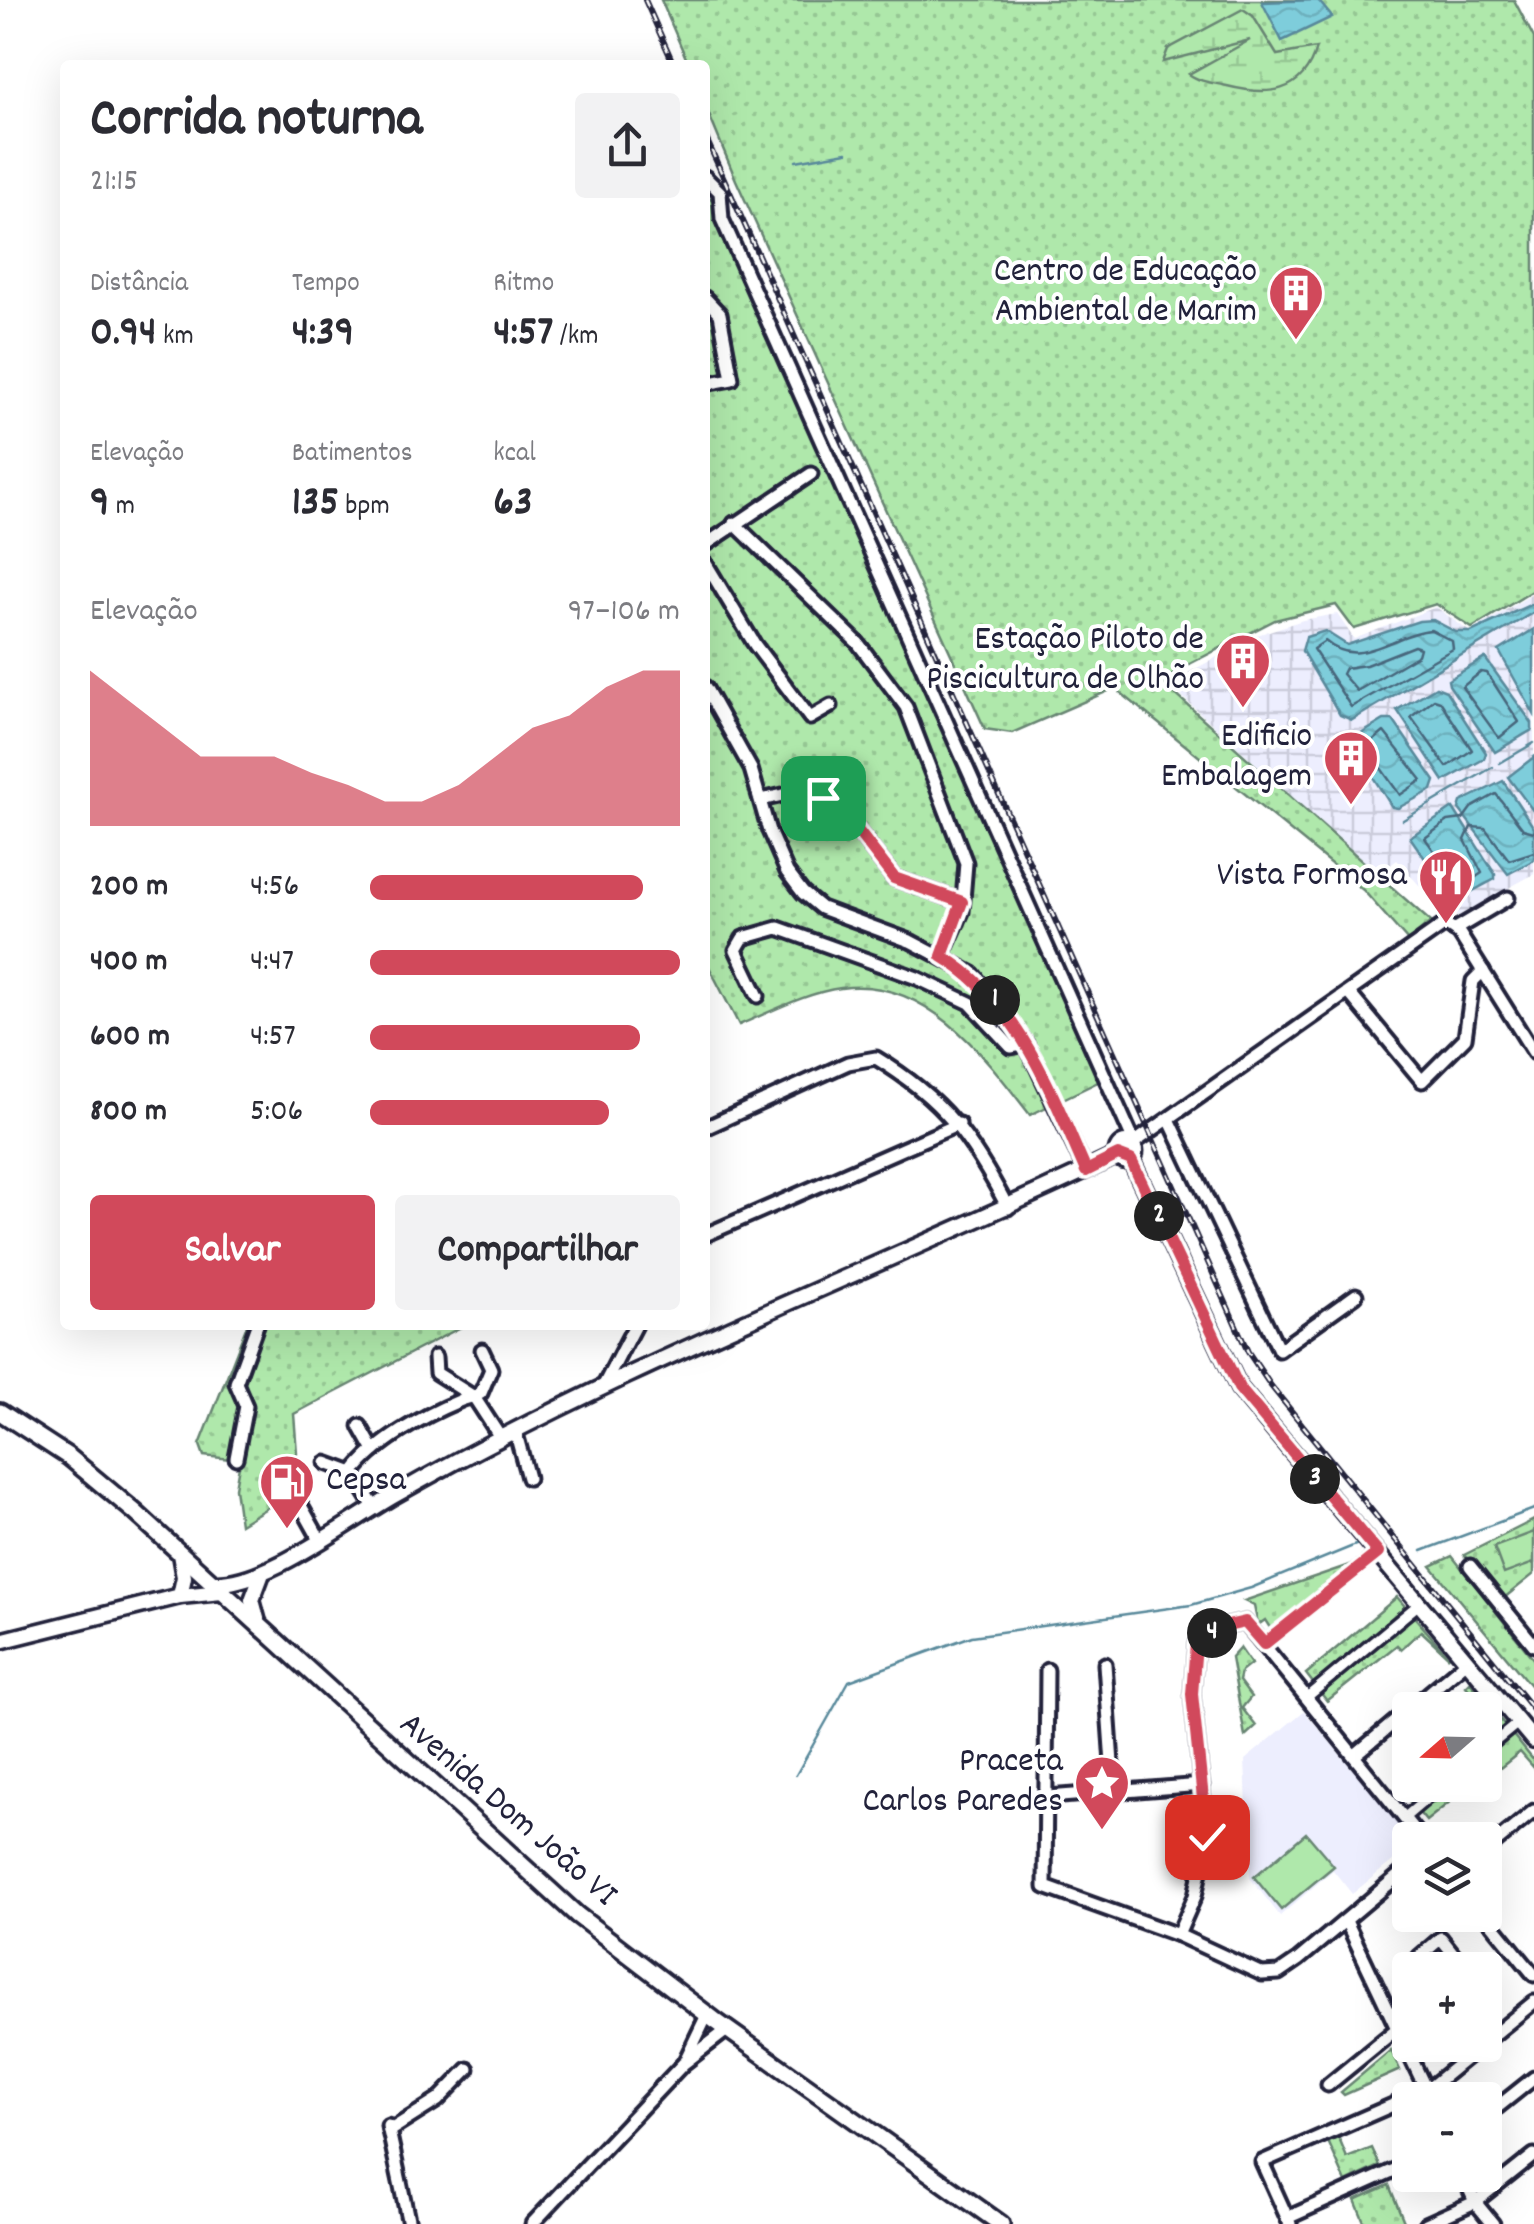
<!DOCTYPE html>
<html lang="pt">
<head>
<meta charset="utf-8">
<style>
	:root { --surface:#fff; --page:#f2f2f3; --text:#2b2b33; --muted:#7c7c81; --accent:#d1495b }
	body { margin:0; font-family:Dekko,sans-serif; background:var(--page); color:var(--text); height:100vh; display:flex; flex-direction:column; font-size:38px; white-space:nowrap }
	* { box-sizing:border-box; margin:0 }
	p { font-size:32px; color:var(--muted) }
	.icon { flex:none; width:55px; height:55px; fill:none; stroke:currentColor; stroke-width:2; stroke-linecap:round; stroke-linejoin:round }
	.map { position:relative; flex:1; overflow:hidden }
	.details { position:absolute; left:60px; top:60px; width:650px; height:1270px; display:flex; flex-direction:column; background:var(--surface); border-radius:10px; box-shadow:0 10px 40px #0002 }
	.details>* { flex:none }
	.needle { width:65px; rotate:250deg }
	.buttons { position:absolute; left:1392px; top:1692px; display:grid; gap:20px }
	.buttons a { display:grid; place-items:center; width:110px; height:110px; border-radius:10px; background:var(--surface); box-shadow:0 10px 40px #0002; font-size:50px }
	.pin { position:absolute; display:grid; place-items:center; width:85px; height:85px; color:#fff; margin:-42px; border-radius:20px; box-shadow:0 5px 15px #0006 }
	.km { position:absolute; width:50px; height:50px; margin:-25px; border-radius:50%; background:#222; color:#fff; font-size:28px; line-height:50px; text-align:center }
	.round { display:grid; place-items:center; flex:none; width:105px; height:105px; border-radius:10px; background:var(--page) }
	.headline { display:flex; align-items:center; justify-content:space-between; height:170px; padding:0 30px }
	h1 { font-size:55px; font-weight:700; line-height:75px }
	.stats { display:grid; grid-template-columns:repeat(3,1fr); gap:15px; height:170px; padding:10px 30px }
	.stats div { display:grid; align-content:center }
	.stats b { font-size:42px; font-weight:700 }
	.stats small { font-size:28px; font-weight:400 }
	.stats p { font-size:28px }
	.chart { height:280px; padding:20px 30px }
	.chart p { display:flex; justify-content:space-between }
	.chart svg { width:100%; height:180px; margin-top:10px; fill:var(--accent); opacity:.7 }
	.primary-button { display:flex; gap:20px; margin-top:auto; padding:20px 30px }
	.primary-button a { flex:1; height:115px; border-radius:10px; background:var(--accent); color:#fff; font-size:40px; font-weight:700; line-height:115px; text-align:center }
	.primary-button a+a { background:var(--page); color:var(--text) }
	ul { padding:0 30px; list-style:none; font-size:32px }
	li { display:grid; grid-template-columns:160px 120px 1fr; align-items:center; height:75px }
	li i { height:25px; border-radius:12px; background:var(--accent) }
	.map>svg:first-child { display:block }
</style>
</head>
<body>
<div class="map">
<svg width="1534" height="2224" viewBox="0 0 1534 2224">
	<defs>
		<pattern id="industrial-grid" width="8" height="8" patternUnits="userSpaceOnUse" patternTransform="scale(2.5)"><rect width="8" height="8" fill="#edeefe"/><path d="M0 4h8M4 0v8" fill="none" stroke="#cbccdb"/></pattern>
		<pattern id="green-dots" width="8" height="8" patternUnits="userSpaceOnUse" patternTransform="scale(2.5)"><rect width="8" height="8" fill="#afe8ab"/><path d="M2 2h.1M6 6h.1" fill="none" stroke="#96c794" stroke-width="1.8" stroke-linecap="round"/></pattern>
		<pattern id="wetland-marsh" width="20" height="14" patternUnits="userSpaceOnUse" patternTransform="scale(2.5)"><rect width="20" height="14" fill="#afe8ab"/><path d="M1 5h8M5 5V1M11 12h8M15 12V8" fill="none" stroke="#96c794"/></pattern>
		<pattern id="water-waves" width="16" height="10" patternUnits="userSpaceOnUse" patternTransform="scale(2.5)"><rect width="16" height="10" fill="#7ecddb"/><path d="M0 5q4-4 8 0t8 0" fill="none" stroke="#6db0bd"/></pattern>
	</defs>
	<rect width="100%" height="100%" fill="#fff"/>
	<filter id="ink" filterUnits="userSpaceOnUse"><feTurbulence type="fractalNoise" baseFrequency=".01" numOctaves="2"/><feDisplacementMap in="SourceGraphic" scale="20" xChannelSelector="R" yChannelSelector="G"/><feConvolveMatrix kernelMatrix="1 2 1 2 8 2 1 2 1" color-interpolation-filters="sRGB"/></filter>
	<g filter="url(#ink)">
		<polygon fill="#edeefe" points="1304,1711 1411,1840 1410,1847 1352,1894 1333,1870 1280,1916 1250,1878 1245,1760"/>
		<polygon fill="url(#industrial-grid)" points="1534,593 1534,874 1458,916 1441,910 1397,860 1378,875 1168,684 1257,635 1303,620 1337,614 1354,639 1436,607 1470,632"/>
		<g fill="url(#green-dots)" stroke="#688573" stroke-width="2.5">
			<polygon points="661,0 1514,0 1534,38 1534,590 1472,628 1436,604 1354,629 1336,605 1275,620 1176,671 1164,684 1431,922 1408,941 1363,890 1115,688 1012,733 985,729 736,180 705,105 705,65 689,65"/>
			<path d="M705,193L727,214L1100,1081L1030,1115C985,1056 926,976 841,988C805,993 771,1012 739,1025L705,959Z"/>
			<polygon points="247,1325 465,1325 294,1414 297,1453 273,1474 283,1498 240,1524 235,1488 240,1460 204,1456 200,1445"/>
			<polygon points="1534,1520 1534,1574 1504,1598 1464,1555"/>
			<polygon points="1452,1556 1534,1660 1534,1690 1431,1566"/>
			<polygon points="1361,1561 1272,1631 1265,1620 1258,1625 1254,1606 1244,1601"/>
			<polygon points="1397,1597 1449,1657 1421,1631 1401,1649 1397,1645 1327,1701 1306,1674"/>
			<polygon points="1240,1648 1251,1664 1241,1672 1239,1681 1251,1697 1242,1708 1256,1726 1245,1736 1231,1658"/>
			<polygon points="1470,1682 1534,1761 1534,1768 1520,1752 1500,1768 1496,1764 1485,1774 1485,1719 1490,1715 1466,1686"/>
			<polygon points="1415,1785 1471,1785 1426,1821 1404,1794"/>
			<polygon points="1391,2050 1400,2070 1344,2095 1341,2092"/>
			<polygon points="1337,2134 1347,2158 1372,2148 1380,2166 1346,2182 1327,2139"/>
			<polygon points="1485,2154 1500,2173 1480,2191 1474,2190 1467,2175 1485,2175"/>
			<polygon points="1389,2185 1405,2224 1365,2224 1355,2200"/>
		</g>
		<path fill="url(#wetland-marsh)" stroke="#688573" stroke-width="2.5" d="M1243,9L1253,16L1277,55L1316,48C1303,95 1267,96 1227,86C1214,83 1199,82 1189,74L1250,40L1163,62L1168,49Z"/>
		<g fill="#afe8ab" stroke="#688573" stroke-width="2.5">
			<polygon points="1534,1532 1534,1563 1504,1574 1494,1547"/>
			<polygon points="1306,1833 1334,1866 1281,1910 1254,1877"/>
		</g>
		<g fill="url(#water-waves)" stroke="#59899b" stroke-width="2.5">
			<polygon points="1318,0 1332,17 1282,41 1262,2"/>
			<polygon points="1534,603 1534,612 1352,720 1340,715 1302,651 1306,637 1325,631 1347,645 1419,621 1433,620 1456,632 1471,632"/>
			<polygon points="1534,629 1534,714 1499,651"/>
			<polygon points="1485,658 1532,723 1532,730 1495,752 1449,685 1448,680"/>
			<polygon points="1436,687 1446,691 1486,753 1484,759 1444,781 1397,710"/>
			<polygon points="1384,720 1393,720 1435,781 1432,790 1398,808 1392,807 1354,747 1353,739"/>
			<polygon points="1534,757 1534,812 1508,777"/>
			<polygon points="1503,781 1534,828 1534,860 1508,874 1459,809 1461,802"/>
			<polygon points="1453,808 1495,874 1495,879 1458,899 1444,886 1410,837"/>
		</g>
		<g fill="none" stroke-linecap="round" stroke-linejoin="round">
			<g stroke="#47667b" stroke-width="2.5">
				<path d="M1431,630L1452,641L1453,649L1351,707L1313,649L1325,641C1359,671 1393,633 1431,630Z"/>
				<polygon points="1414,646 1420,648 1418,655 1357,691 1342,674 1345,668 1366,665"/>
				<polygon points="1481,672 1487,673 1519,722 1499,738 1462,687"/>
				<polygon points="1434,699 1440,701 1472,750 1447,767 1411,717"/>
				<polygon points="1384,732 1422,780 1400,795 1366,747"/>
				<polyline points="1534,832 1523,829 1496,794 1471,808 1463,819 1448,821 1425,838 1460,888 1482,873 1465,840 1471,827 1485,828 1509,860 1534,852"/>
			</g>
			<g stroke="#59899b" stroke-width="2.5">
				<polyline points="796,161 847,152"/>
				<polyline points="1500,763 1534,743"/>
				<polyline points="1403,820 1493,767"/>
				<polyline points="1422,1551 1534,1509"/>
				<polyline points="796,1775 849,1681 972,1636 1191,1605 1251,1588 1358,1544"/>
			</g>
			<g stroke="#22223b" stroke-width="16">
				<g id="pedestrian">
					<polyline points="1263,1644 1378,1553"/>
					<polyline points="1307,1697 1419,1604"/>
					<polyline points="1485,1750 1519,1722"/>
					<polyline points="1404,1818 1443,1785"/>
				</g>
			</g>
			<g stroke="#22223b" stroke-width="19">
				<g id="minor">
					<polyline points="705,177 720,192 722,219 1134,1142"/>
					<polyline points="705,298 720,314 732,379 705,384"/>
					<polyline points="734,523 858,643 906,707 966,863 962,912 942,956"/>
					<polyline points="705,545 811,474"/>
					<polyline points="705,562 755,645 810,718 831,706"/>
					<polyline points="705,687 751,769 769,831 787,872 803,893 821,908 910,941 973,974 1026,1044 1086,1171"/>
					<polyline points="761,800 796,792 823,798 844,813 894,878 962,902"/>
					<polyline points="1454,930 1508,898"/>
					<polyline points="1349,993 1422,1081 1465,1038 1473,981 1483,971"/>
					<polyline points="758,996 736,950 743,938 778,928 917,978 970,1003 1011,1047 1026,1044"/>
					<polyline points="1169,1119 1279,1350 1356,1295"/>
					<path d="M705,1128L848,1063L876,1058C944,1099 972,1139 1008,1208"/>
					<polyline points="1131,1145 1445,924 1459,933 1534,1053"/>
					<polyline points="705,1235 959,1124"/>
					<polyline points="435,1357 436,1373 474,1397 500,1437"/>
					<polyline points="603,1387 635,1325"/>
					<polyline points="360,1426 374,1451"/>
					<polyline points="515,1430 528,1478"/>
					<polyline points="236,1458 246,1406 236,1383 257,1325"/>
					<polyline points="326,1463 353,1473"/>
					<polyline points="296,1471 286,1479 319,1538"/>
					<path d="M374,1507L353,1473C376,1442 423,1416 459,1401C466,1397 473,1398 481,1393L491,1369L482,1350"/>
					<polyline points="1470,1566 1534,1645"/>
					<polyline points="1105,1664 1114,1792"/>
					<polyline points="1047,1670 1045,1887 1178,1935 1262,1974 1279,1973 1298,1960 1410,1866"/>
					<polyline points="1354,1756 1467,1661"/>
					<polyline points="1048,1797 1202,1785"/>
					<polyline points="1485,1851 1534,1811"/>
					<polyline points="1485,1915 1534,1975"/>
					<polyline points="1346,1921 1431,2100"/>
					<polyline points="1178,1935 1195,1896 1207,1837 1192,1694 1196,1644 1219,1628 1245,1622 1422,1840"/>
					<polyline points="1429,1970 1419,1957 1441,1938 1466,1970"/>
					<polyline points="1485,2042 1534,2002"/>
					<polyline points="685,2061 707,2015"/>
					<polyline points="1328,2085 1410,2018"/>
					<polyline points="1485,2117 1534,2078"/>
					<polyline points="388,2126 409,2224"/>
					<polyline points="389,2131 438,2100 468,2069"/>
					<polyline points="1463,2175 1475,2202 1493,2224"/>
					<polyline points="1287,2218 1410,2163"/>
					<polyline points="532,2224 683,2064 727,2030"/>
					<polyline points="1290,2224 1262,2162 1427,2090 1482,2045"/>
					<polyline points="1426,2224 1475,2202 1534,2155"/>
				</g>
			</g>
			<g stroke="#22223b" stroke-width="21">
				<g id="tertiary">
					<circle cx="1126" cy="1152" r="9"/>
					<polyline points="1131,1160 1239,1388 1534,1741"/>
					<path d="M213,1583C265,1586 347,1522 395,1495C626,1363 878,1269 1118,1155"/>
					<polyline points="180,1596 184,1577 180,1554"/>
					<polyline points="259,1626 252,1600 261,1576"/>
					<polyline points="0,1641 180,1596 222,1592"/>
				</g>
			</g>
			<g stroke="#22223b" stroke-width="22">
				<polyline id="secondary" points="0,1412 69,1457 135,1512 577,1915 717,2022 1001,2224"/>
			</g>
			<use href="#pedestrian" stroke="#fff" stroke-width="9"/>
			<use href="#minor" stroke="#fff" stroke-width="11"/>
			<use href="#tertiary" stroke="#fff" stroke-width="14"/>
			<use href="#secondary" stroke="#fff" stroke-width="15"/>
			<g stroke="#22223b" stroke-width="6">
				<g id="rail">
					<polyline points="645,0 674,65"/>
					<polyline points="705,136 1248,1352 1271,1386 1534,1711"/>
				</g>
			</g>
			<use href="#rail" stroke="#fff" stroke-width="2.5" stroke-dasharray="8" stroke-linecap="butt"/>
		</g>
	</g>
	<g fill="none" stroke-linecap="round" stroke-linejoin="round" filter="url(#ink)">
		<g stroke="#fff" stroke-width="20">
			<path id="route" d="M823,798L844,813L894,878L962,902L942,956C1019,1002 1051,1092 1086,1171L1118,1155L1131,1160L1239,1388L1378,1553L1264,1644L1245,1622L1219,1628L1196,1644L1192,1694L1207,1837"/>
		</g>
		<use href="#route" stroke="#d1495b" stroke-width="12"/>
	</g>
	<defs>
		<g id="building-pin" transform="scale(2.875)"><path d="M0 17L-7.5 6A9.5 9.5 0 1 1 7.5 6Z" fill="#d1495b" stroke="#fff"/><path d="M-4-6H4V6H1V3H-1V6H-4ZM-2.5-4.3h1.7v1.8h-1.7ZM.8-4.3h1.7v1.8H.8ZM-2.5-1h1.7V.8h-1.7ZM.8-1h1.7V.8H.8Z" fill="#fff"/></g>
		<g id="restaurant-pin" transform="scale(2.875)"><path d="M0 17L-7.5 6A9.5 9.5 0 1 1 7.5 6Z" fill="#d1495b" stroke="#fff"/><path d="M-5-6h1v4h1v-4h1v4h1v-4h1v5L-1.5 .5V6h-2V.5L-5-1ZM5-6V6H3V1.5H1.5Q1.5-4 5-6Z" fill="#fff"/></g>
		<g id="fuel-pin" transform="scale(2.875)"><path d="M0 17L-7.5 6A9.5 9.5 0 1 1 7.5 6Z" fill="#d1495b" stroke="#fff"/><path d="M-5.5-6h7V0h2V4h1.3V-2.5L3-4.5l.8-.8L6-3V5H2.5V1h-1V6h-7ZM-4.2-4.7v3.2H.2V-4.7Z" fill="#fff"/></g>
		<g id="sight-pin" transform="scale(2.875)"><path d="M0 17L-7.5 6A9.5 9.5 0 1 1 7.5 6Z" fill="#d1495b" stroke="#fff"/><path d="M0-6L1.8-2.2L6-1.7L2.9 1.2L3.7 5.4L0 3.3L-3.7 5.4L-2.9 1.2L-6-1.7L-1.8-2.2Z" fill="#fff"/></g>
	</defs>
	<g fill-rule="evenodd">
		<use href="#building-pin" x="1296" y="293"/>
		<use href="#building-pin" x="1243" y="661"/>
		<use href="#building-pin" x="1351" y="758"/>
		<use href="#restaurant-pin" x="1446" y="877"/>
		<use href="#fuel-pin" x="287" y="1482"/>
		<use href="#sight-pin" x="1102" y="1783"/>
	</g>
	<g text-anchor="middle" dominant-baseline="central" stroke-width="8" stroke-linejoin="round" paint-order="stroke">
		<g font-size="35" fill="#22223b" stroke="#fff" text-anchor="end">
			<text x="1257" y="273">Centro de Educação<tspan x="1257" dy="40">Ambiental de Marim</tspan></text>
			<text x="1204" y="641">Estação Piloto de<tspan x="1204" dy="40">Piscicultura de Olhão</tspan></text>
			<text x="1312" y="738">Edificio<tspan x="1312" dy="40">Embalagem</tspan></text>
			<text x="1407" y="877">Vista Formosa</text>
			<text x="326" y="1482" text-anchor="start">Cepsa</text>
			<text x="1063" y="1763">Praceta<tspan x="1063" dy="40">Carlos Paredes</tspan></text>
		</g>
		<g font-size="35" fill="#22223b" stroke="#fff">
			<text transform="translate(507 1811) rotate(41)">Avenida Dom João VI</text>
		</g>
	</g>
</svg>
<div class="buttons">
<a><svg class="needle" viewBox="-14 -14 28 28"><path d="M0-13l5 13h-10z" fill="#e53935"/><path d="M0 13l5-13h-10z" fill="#7c7c81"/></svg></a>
<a><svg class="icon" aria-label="layers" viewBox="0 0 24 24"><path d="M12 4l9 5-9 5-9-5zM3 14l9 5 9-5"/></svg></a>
<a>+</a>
<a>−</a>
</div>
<div class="pin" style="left:823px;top:798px;background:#1e9e55"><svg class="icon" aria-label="arrive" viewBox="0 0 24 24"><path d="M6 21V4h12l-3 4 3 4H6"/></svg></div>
<div class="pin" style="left:1207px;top:1837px;background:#d93025"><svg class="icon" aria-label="check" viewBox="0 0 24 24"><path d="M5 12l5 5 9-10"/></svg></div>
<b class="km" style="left:995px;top:1000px">1</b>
<b class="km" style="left:1159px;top:1216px">2</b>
<b class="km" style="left:1315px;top:1479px">3</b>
<b class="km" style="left:1212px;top:1633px">4</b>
<section class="details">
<div class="headline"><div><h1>Corrida noturna</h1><p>21:15</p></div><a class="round"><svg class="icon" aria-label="share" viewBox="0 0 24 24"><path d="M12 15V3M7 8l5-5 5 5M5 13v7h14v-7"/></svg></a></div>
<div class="stats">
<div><p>Distância</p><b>0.94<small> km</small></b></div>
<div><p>Tempo</p><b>4:39</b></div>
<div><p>Ritmo</p><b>4:57<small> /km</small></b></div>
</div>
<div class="stats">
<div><p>Elevação</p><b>9<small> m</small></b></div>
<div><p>Batimentos</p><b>135<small> bpm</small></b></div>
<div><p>kcal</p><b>63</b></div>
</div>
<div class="chart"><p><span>Elevação</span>97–106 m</p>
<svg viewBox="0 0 160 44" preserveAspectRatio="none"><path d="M0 44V6L10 13L20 20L30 27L40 27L50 27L60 31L70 34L80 38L90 38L100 34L110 27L120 20L130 17L140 10L150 6L160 6V44z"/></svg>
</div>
<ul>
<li><b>200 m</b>4:56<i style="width:88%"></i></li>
<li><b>400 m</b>4:47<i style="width:100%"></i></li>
<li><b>600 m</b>4:57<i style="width:87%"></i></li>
<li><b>800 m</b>5:06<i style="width:77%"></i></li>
</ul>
<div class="primary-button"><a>Salvar</a><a>Compartilhar</a></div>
</section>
</div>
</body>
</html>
